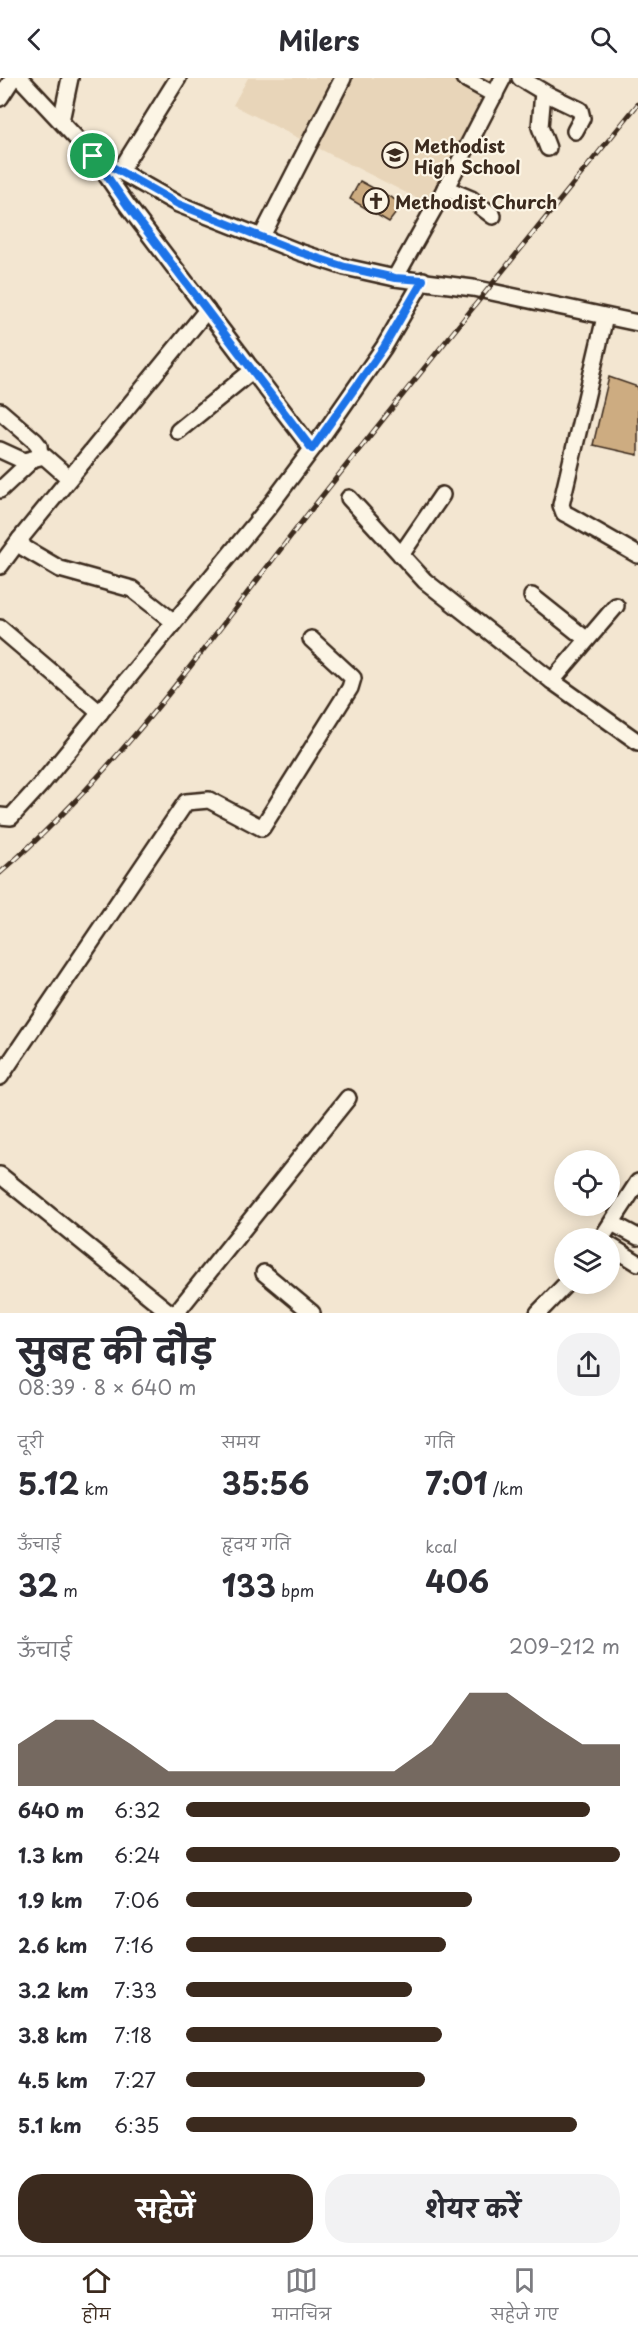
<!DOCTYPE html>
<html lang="hi">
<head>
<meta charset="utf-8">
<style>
	:root { --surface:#fff; --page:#f2f2f3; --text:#2b2b33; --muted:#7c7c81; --line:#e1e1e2; --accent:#3b2a1e }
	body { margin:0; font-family:"Playpen Sans","Playpen Sans Deva",sans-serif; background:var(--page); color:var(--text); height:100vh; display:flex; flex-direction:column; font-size:22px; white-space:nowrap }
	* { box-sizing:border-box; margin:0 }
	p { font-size:20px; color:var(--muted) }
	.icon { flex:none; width:33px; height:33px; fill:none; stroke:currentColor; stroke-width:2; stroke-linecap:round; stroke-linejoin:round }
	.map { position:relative; height:1235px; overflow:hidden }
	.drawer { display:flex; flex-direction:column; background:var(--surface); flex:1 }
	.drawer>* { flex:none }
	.tools { position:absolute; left:554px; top:1072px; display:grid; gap:12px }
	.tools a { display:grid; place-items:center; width:66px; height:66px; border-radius:50%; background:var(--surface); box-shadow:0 3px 15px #0003; font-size:30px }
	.pin { position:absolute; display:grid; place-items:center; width:51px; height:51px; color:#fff; margin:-26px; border:3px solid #fff; border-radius:50%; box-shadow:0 2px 6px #0007 }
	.round { display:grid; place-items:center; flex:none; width:63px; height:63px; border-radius:24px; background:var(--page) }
	.overview { display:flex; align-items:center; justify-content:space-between; height:102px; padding:0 18px }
	h1 { font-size:33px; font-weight:700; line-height:45px }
	.stats { display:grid; grid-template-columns:repeat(3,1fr); gap:9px; height:102px; padding:6px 18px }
	.stats div { display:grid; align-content:center }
	.stats b { font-size:30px; font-weight:700 }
	.stats small { font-size:16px; font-weight:400 }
	.stats p { font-size:16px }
	.chart { height:168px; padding:12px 18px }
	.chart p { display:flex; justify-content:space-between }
	.chart svg { width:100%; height:108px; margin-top:6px; fill:var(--accent); opacity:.7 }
	.cta { display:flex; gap:12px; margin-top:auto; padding:12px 18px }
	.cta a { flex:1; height:69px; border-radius:24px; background:var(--accent); color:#fff; font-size:24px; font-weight:700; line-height:69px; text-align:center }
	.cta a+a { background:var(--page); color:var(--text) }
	ul { padding:0 18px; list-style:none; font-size:20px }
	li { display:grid; grid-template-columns:96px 72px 1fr; align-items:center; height:45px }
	li i { height:15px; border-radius:8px; background:var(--accent) }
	header { display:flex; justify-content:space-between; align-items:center; height:78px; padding:0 18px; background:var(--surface); font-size:27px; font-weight:700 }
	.tabs { display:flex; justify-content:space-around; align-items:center; height:84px; border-top:2px solid var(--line); background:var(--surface); font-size:16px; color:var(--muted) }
	.tabs a { display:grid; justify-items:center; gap:3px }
	.tabs .selected { color:var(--accent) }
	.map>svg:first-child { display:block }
</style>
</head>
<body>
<header><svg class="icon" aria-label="back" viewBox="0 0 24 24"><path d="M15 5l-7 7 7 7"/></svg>Milers<svg class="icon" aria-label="search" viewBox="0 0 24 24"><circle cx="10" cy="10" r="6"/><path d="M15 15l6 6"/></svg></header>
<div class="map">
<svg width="638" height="1235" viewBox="0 0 638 1235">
	<rect width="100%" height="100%" fill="#f3e6d1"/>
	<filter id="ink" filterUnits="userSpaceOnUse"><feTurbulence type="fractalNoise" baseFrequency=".0167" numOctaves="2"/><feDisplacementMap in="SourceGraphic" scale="12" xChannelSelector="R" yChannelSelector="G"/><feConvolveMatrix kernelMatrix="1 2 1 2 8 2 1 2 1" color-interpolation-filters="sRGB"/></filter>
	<g filter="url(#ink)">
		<polygon fill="#e8d5b9" points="248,0 498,0 432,128 233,27"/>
		<g fill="#cdac81" stroke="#3b2a1e" stroke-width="1.5">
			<polygon points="360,103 403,126 389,144 350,121"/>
			<polygon points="609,299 638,309 638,377 593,367"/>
		</g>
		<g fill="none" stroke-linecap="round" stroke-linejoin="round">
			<g stroke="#3b2a1e" stroke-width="20">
				<g id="minor">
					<polyline points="20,0 93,78 127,127 312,371"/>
					<polyline points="464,0 495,17"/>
					<polyline points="520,0 547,16 580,32 582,40 575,53"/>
					<polyline points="543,14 540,49 548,70"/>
					<polyline points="0,20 13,0"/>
					<polyline points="61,43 70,0"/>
					<polyline points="93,78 178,126 299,174 345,189 395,200 473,210 638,245"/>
					<polyline points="120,93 178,0"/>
					<polyline points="445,110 471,121 493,138"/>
					<polyline points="262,158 343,0"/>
					<polyline points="395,200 451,100 503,0"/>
					<polyline points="605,239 561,427 564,435 570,438 638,477"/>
					<polyline points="0,333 35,363 39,368 40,378"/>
					<polyline points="178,353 253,292"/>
					<polyline points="0,372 24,383 44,378 69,400"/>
					<polyline points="0,412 31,383"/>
					<polyline points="349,420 425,503 552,603 638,664"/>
					<polyline points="401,477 442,417"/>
					<polyline points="0,488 20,461"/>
					<polyline points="532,518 586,561"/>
					<polyline points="174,544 132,511 60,491 24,470 20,461 207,232"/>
					<polyline points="0,550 100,635"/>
					<polyline points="552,603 616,528"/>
					<polyline points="0,738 11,739 43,704 268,430 325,354 384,269 423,202"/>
					<polyline points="0,999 186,724 209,722 262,750 350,610 353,600 311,561"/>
					<polyline points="0,1097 170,1235"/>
					<polyline points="612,1145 638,1159"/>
					<polyline points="601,1161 638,1104"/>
					<polyline points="609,1167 638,1185"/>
					<polyline points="264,1195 312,1235"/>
					<polyline points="176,1235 348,1020"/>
					<polyline points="538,1235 566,1206"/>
				</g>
			</g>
			<use href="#minor" stroke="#fcf5e5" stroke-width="15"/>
			<g stroke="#3b2a1e" stroke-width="5">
				<path id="rail" d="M0,795C119,692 211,561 307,437C416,299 527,163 638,26"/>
			</g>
			<use href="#rail" stroke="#fcf5e5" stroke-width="3" stroke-dasharray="9" stroke-linecap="butt"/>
		</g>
	</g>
	<g fill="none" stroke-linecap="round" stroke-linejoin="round" filter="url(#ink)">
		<g stroke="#fff" stroke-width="12">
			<polygon id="route" points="93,78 178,126 299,174 345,189 395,200 423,202 384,269 312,371 127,127"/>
		</g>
		<use href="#route" stroke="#1a73e8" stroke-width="8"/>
	</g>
	<defs>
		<g id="school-ring" transform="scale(1.35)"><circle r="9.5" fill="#fcf5e5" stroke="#3b2a1e" stroke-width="1.5"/><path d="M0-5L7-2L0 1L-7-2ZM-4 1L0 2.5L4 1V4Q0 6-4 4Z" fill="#3b2a1e"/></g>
		<g id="church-ring" transform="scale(1.35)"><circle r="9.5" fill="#fcf5e5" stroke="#3b2a1e" stroke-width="1.5"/><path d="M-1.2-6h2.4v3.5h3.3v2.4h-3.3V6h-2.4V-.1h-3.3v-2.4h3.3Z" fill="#3b2a1e"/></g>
	</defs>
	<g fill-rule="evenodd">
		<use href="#school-ring" x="395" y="77"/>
		<use href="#church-ring" x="376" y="123"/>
	</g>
	<g text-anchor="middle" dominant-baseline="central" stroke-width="4.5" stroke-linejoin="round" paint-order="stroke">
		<g font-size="18" font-weight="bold" fill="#3b2a1e" stroke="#fcf5e5" text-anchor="start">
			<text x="414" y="67">Methodist<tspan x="414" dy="21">High School</tspan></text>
			<text x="395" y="123">Methodist Church</text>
		</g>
	</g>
</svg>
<div class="tools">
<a><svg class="icon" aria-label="locate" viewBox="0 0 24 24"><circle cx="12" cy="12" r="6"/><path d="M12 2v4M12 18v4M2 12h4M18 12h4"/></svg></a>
<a><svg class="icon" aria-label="layers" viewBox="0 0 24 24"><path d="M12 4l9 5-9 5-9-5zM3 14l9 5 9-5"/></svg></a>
</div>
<div class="pin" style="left:93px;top:78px;background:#1e9e55"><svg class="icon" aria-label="arrive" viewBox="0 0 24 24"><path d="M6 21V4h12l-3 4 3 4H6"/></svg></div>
</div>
<section class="drawer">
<div class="overview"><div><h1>सुबह की दौड़</h1><p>08:39 · 8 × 640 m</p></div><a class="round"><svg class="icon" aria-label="share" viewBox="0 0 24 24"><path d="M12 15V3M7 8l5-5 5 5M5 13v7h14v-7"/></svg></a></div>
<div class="stats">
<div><p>दूरी</p><b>5.12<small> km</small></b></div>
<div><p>समय</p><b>35:56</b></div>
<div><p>गति</p><b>7:01<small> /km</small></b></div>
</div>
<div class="stats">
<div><p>ऊँचाई</p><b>32<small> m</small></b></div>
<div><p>हृदय गति</p><b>133<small> bpm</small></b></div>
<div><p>kcal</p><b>406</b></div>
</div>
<div class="chart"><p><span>ऊँचाई</span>209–212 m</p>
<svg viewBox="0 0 160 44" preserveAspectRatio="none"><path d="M0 44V27L10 17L20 17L30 27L40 38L50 38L60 38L70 38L80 38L90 38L100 38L110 27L120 6L130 6L140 17L150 27L160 27V44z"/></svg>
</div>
<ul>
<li><b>640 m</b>6:32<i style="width:93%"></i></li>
<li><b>1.3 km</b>6:24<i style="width:100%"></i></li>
<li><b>1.9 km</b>7:06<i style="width:66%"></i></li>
<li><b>2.6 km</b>7:16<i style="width:60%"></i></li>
<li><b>3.2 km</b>7:33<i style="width:52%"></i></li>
<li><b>3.8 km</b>7:18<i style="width:59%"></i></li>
<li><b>4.5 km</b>7:27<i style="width:55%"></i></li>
<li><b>5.1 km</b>6:35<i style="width:90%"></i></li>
</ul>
<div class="cta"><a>सहेजें</a><a>शेयर करें</a></div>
</section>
<nav class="tabs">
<a class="selected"><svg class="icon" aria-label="home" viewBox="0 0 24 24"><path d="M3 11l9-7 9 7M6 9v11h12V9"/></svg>होम</a>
<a><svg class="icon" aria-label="map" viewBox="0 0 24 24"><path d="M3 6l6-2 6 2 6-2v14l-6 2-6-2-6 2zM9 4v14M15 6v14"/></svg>मानचित्र</a>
<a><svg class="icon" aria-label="saved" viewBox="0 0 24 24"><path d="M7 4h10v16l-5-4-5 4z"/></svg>सहेजे गए</a>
</nav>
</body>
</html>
